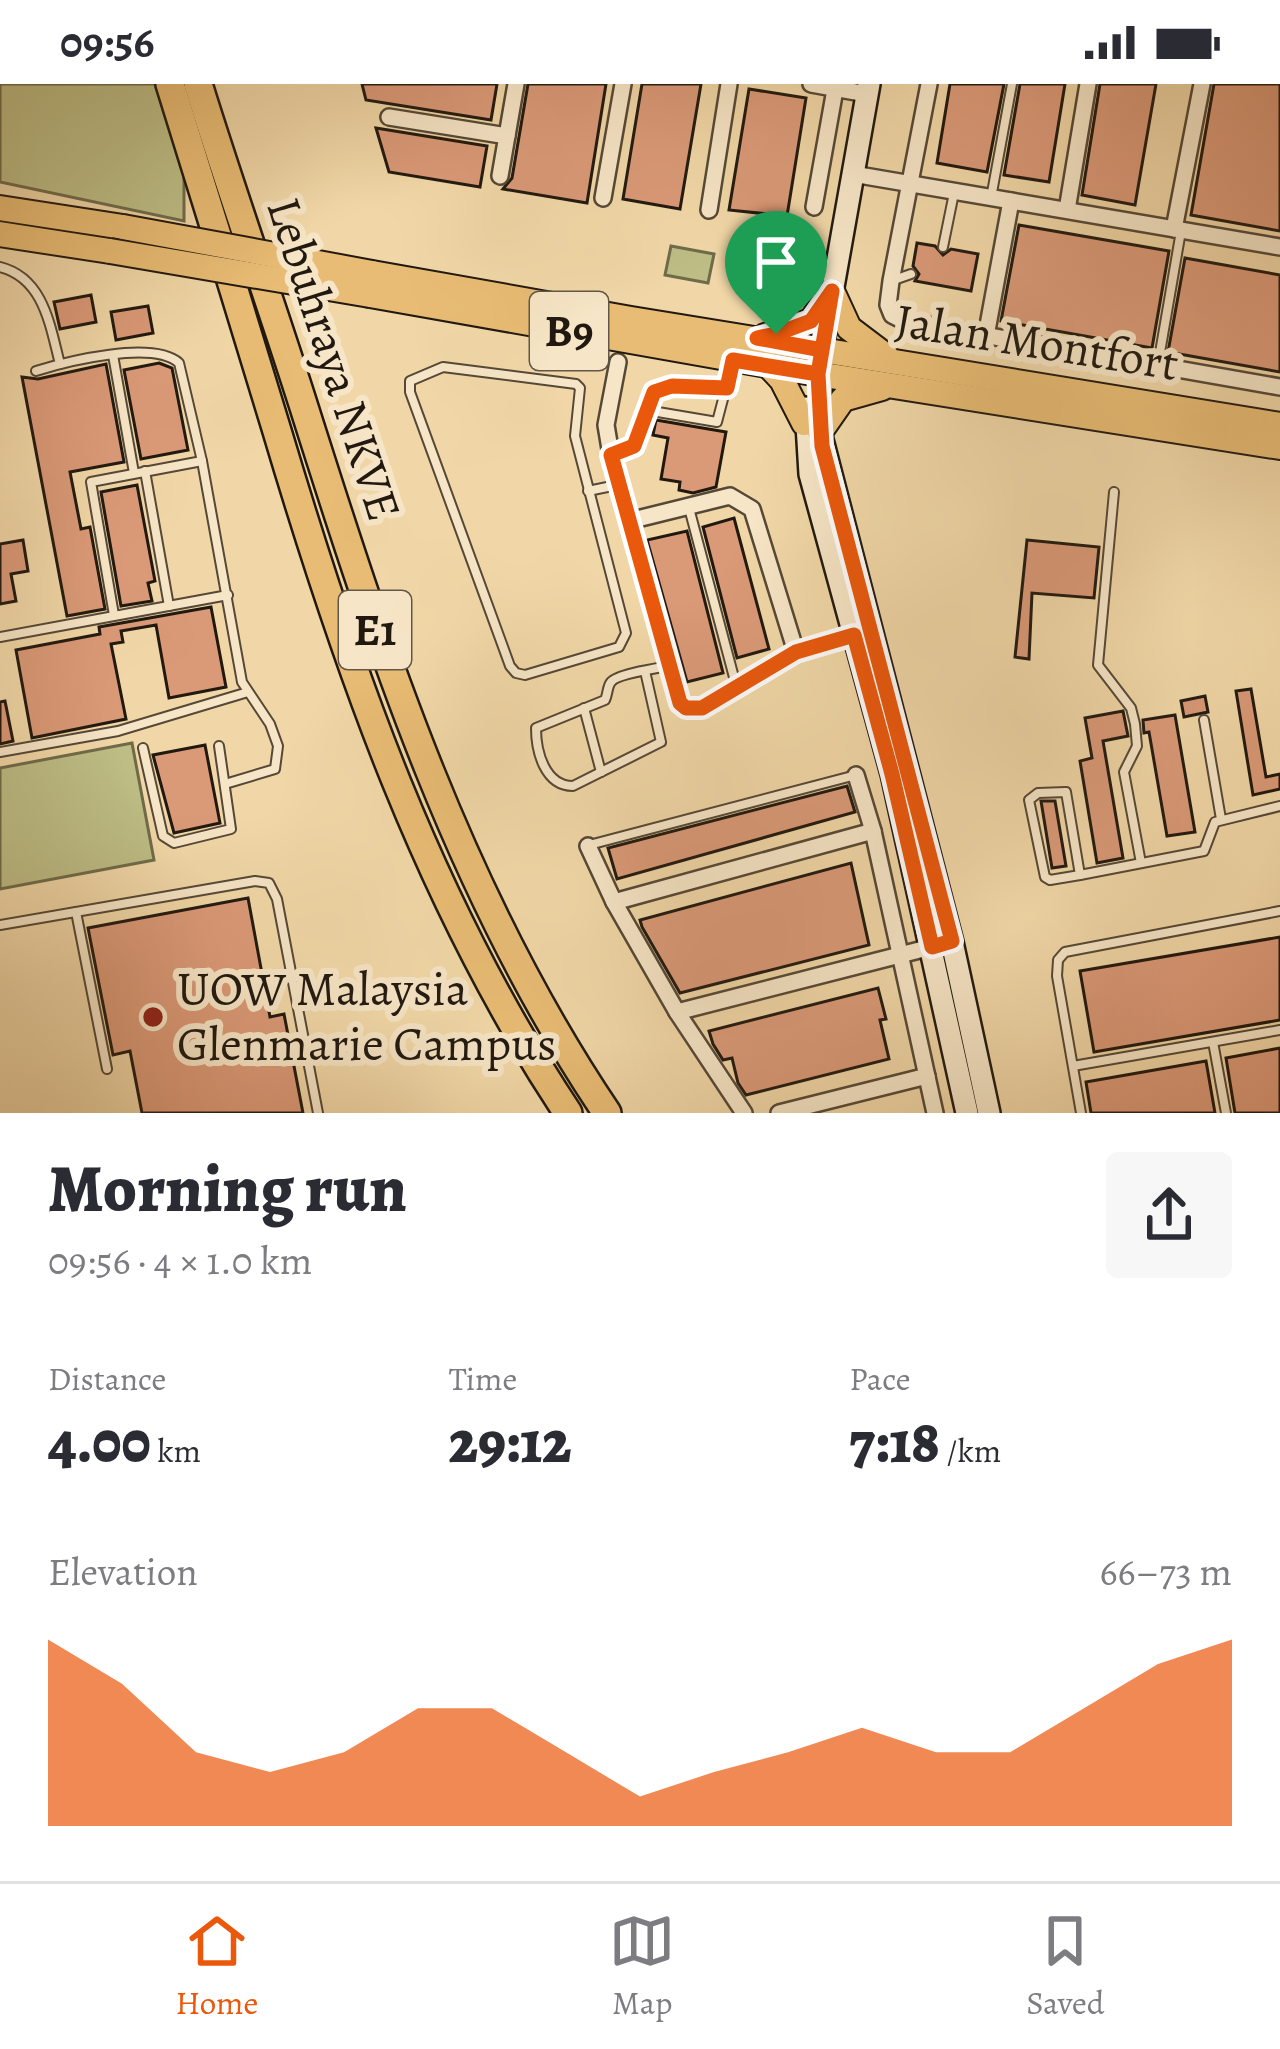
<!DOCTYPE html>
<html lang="en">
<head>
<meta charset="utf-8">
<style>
	:root { --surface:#fff; --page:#f7f7f7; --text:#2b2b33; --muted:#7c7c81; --line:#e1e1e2; --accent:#ea580c }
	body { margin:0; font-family:Alegreya,serif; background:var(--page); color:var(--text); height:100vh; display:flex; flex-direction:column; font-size:45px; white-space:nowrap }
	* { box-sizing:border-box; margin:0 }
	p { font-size:39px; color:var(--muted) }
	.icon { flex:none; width:66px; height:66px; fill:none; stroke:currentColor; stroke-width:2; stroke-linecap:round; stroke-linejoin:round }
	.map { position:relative; height:1029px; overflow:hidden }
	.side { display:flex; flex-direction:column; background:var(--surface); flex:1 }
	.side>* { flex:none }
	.pin { position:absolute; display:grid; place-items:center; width:102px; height:102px; color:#fff; margin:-123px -51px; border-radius:50% 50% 50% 0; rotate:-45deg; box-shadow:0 0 12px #0007 }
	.pin .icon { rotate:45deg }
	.round { display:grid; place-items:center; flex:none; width:126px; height:126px; border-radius:12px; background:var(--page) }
	.headline { display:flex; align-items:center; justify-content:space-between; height:204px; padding:0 48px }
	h1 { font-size:66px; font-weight:800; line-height:90px }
	.figures { display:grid; grid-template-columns:repeat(3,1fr); gap:18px; height:204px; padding:12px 48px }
	.figures div { display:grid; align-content:center }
	.figures b { font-size:60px; font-weight:800 }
	.figures small { font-size:33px; font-weight:400 }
	.figures p { font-size:33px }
	.chart { height:336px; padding:24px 48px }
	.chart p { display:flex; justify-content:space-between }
	.chart svg { width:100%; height:216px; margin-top:12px; fill:var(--accent); opacity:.7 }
	.status { display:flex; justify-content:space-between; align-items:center; height:84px; padding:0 60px; background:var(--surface); direction:ltr }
	.status svg { height:33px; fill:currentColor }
	.dock { display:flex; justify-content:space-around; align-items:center; height:168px; border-top:3px solid var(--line); background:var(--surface); font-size:33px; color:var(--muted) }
	.dock a { display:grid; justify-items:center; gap:6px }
	.dock .on { color:var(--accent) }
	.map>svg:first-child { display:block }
</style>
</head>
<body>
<div class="status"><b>09:56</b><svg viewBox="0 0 49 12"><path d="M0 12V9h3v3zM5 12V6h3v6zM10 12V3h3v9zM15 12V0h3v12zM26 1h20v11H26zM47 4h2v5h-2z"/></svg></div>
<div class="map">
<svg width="1280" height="1029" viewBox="0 0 1280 1029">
	<rect width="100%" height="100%" fill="#f1d7a7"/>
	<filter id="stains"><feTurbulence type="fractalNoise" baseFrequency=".00167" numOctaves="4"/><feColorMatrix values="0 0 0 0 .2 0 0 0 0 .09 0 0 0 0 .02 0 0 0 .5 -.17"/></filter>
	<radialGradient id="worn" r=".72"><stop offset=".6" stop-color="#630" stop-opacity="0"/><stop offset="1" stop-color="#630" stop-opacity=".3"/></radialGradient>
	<g fill="#bdbd85" stroke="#6f6b4a" stroke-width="3">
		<polygon points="0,0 155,0 184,90 184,137 0,98"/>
		<polygon points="671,162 714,170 708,199 665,191"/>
		<polygon points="132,659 154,776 0,805 0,684"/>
	</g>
	<g fill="#da9977" stroke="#211910" stroke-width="3">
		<polygon points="362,0 497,0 491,36 366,16"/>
		<polygon points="528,0 606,0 587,119 503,105 512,94"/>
		<polygon points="642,0 701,0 680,125 623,115"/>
		<polygon points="950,0 1004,0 987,88 937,79"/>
		<polygon points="1020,0 1065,0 1049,98 1004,91"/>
		<polygon points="1100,0 1156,0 1135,121 1082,111"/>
		<polygon points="1214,0 1280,0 1280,147 1191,131"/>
		<polygon points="749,5 806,14 787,132 729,126"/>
		<polygon points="376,44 487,62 480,103 389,88"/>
		<polygon points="1019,141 1169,167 1152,264 1001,237"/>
		<polygon points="917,159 935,162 943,171 951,165 978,170 971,207 915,197 919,190 913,182"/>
		<polygon points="1185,174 1280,191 1280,288 1168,268"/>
		<polygon points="91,211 96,238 60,245 54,218"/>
		<polygon points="148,222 153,249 116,256 111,228"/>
		<polygon points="159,279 172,284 188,366 141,375 124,286"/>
		<polygon points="106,280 124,378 70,388 81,445 90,443 105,525 67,532 22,293 38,295"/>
		<polygon points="656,336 726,348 716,403 693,409 679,406 680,398 661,395 668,354 653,351"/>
		<polygon points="137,401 155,497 148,499 152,517 121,522 101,408"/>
		<polygon points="734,434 769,565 737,574 703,443"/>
		<polygon points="687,447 723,589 687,598 647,456"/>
		<polygon points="23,456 28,487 11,490 16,517 0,520 0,460"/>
		<polygon points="1027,456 1099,463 1094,514 1032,509 1029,575 1015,573"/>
		<polygon points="211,523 226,603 169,614 156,541 121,547 123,558 111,560 126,635 32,654 16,566 100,550 99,543"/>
		<polygon points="1251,605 1266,693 1280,690 1280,705 1253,711 1236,607"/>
		<polygon points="1205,612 1208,628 1184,633 1181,617"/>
		<polygon points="5,617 13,657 0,660 0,618"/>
		<polygon points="1123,627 1128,652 1103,657 1123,774 1097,779 1080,677 1092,674 1085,634"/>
		<polygon points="1175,631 1195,748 1167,752 1149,648 1144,649 1143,636"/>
		<polygon points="205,661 220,739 174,749 153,671"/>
		<polygon points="847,702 855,728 617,795 608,764"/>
		<polygon points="1041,717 1055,717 1066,782 1052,784"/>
		<polygon points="851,779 869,861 680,909 642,843 640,836"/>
		<polygon points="248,814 270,933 284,930 303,1029 142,1029 130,967 113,971 88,844"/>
		<polygon points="1280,853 1280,936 1094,968 1080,887"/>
		<polygon points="878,904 886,935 880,936 889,975 746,1011 738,999 732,974 723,976 713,960 709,947"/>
		<polygon points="1280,964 1280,1029 1235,1029 1226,974"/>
		<polygon points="1206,977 1215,1029 1091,1029 1086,998"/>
	</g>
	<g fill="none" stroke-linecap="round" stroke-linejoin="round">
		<g stroke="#554836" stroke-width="12">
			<g id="lane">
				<polyline points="991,114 1012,0"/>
				<polyline points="943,163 954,109"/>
				<path d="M0,183C44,194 50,242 60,280"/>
				<polyline points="891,197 911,190"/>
				<polyline points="113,271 134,389"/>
				<polyline points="1158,280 1181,147"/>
				<polygon points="443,283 576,300 580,304 575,352 626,549 619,563 525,591 516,589 510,582 410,308 410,297"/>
				<path d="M36,287C68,277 153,256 179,279L202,377L242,598L270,640L278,662L275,685L225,700"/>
				<polyline points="646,326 654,308 661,304 727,304"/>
				<polyline points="614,370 634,362 646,326 717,338 733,277"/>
				<polyline points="145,387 169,522"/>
				<polyline points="588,407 617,401"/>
				<polyline points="1114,408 1098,581 1131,624 1135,640 1137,662 1124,688 1141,779"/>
				<polyline points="689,424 736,601"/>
				<polyline points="114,531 91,398 202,377"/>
				<polyline points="0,553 228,511"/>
				<path d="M645,587L661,658L573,702C545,702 536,668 536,644L605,616C608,610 607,603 611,598C617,590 658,584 669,582"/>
				<polyline points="584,624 601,688"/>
				<polyline points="1204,636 1221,735"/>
				<polyline points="143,664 163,752 174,759 231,745 219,662"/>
				<polyline points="0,668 118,647 248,608"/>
				<polygon points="1066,708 1080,791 1050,796 1045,793 1029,716 1038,709"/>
				<polyline points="589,761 856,691"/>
				<polyline points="1080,791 1204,767 1215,738 1280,722"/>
				<polyline points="76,828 107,985"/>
				<polyline points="0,841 255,797 269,799 277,815 318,1029"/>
				<polyline points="1213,958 1226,1029"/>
				<polyline points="1073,982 1280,946"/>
				<polyline points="1081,1029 1057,892 1058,876 1065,868 1280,827"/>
			</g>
		</g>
		<g stroke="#554836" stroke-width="20">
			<g id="street">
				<polyline points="811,0 867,10"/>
				<polyline points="929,0 891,197 888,221 892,231 904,237 1280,303"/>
				<polyline points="389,33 507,52"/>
				<polyline points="853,90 1280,163"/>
				<polyline points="500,92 516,0"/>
				<polyline points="603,114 623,0"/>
				<polyline points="814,123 836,0"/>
				<polyline points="709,126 729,0"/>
				<polyline points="1067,126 1088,0"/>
				<polyline points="1174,145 1202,0"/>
				<polyline points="986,252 1011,117"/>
				<polyline points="618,278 606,341 611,371 680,619 686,624 702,624 796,568 862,548"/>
				<polyline points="629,437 730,412 752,425 796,568"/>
				<polyline points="856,691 873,747 935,1029"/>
				<polyline points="588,762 614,818 677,928 744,1029"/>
				<polyline points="614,818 873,747"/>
				<polyline points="677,928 935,862"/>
				<polyline points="779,1029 927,992"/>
			</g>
		</g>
		<g stroke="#211910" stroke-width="26">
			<g id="secondary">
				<polyline points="869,0 822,265 820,348 952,858 989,1029"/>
				<polyline points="806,324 810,390 892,690 967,1029"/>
			</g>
		</g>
		<g stroke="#211910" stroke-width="28">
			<g id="primary">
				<polyline points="0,124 123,143"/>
				<polyline points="0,150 110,167"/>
				<polyline points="372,189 631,235 1280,341"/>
				<polyline points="832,207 849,244 886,272"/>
				<polyline points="370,211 818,290 1280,363"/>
				<polyline points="765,252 811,237 832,207"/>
				<polyline points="768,281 782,296 804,339"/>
				<polyline points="820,348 843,315 882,304"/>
			</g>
		</g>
		<g stroke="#211910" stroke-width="32">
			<g id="highway">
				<path d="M170,0C206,116 242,231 277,347C348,586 429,820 568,1029"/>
				<path d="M198,0C231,107 269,213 303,320C381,567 461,813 607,1029"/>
			</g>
		</g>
		<use href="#lane" stroke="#f6e5c6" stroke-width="8"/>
		<use href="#street" stroke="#f6e5c6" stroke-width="15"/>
		<use href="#secondary" stroke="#f6e5c6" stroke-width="21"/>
		<use href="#primary" stroke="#e8bc74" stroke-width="24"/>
		<use href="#highway" stroke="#e8bc74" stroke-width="27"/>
		<g stroke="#211910" stroke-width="28" stroke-linecap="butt">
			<g id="primary-bridge">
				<polyline points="123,143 372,189"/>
				<polyline points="110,167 370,211"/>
			</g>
		</g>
		<use href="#primary-bridge" stroke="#e8bc74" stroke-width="24"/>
	</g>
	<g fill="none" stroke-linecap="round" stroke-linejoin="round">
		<g stroke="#fff" stroke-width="24">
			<polyline id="route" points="776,250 757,254 822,266 818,290 733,276 727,304 672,302 654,308 634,362 611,371 680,619 686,624 702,624 796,568 854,551 892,690 932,863 952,857 822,362 818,290 832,207 811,237 776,250"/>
		</g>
		<use href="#route" stroke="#ea580c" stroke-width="15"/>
	</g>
	<circle fill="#8f2418" stroke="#f6e5c6" stroke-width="4.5" cx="153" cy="933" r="12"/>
	<g text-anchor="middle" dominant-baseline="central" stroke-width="12" stroke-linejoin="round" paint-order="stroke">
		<g fill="#f6e5c6" stroke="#615647" stroke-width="3">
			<rect x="530" y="208" width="78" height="78" rx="9"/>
			<rect x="339" y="507" width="72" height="78" rx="9"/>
		</g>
		<g font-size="45" font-weight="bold" fill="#211910">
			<text x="569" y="247">B9</text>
			<text x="375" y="546">E1</text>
		</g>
		<g font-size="48" fill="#211910" stroke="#f6e5c6">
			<text transform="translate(1037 258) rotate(9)">Jalan Montfort</text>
			<text transform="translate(334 275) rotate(72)">Lebuhraya NKVE</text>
		</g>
		<g font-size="48" fill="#211910" stroke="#f6e5c6" text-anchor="start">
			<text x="177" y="905">UOW Malaysia<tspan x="177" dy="55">Glenmarie Campus</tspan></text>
		</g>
	</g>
	<rect width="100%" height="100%" filter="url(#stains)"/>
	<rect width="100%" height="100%" fill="url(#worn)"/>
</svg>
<div class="pin" style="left:776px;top:250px;background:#1e9e55"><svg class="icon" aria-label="arrive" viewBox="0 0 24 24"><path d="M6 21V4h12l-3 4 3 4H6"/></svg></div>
</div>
<section class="side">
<div class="headline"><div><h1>Morning run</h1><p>09:56 · 4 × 1.0 km</p></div><a class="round"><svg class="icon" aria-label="share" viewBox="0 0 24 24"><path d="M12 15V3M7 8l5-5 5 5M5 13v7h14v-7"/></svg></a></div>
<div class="figures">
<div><p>Distance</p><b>4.00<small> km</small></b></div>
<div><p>Time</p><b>29:12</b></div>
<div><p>Pace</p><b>7:18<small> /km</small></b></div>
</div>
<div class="chart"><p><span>Elevation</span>66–73 m</p>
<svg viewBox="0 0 160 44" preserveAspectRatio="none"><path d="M0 44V6L10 15L20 29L30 33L40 29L50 20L60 20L70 29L80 38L90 33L100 29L110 24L120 29L130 29L140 20L150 11L160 6V44z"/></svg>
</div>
</section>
<nav class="dock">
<a class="on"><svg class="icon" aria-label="home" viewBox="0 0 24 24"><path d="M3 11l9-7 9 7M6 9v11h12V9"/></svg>Home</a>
<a><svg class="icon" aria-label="map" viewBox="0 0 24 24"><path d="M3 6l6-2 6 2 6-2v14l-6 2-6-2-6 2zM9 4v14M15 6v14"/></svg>Map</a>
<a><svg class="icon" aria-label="saved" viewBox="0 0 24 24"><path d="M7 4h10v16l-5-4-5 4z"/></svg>Saved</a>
</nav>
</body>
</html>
